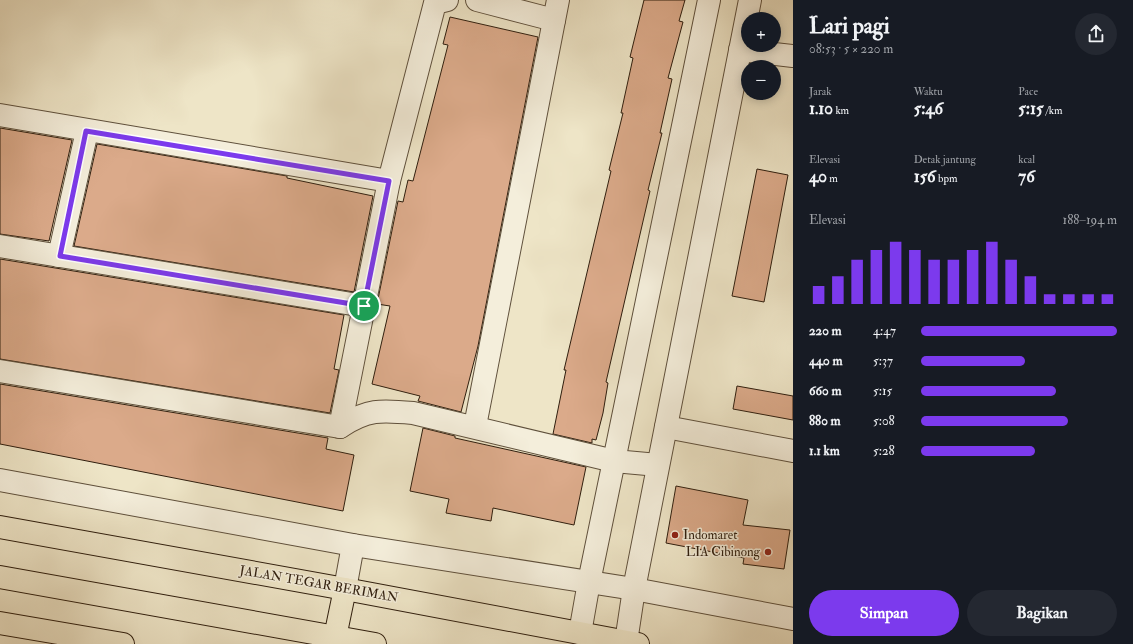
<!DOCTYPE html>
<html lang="id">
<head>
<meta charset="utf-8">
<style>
	:root { --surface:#171b24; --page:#242831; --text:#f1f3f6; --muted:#9ea1a6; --accent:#7c3aed }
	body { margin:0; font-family:"IM FELL Double Pica",serif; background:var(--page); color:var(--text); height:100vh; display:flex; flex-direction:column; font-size:15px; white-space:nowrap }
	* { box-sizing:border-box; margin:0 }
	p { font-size:13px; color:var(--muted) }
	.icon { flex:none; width:22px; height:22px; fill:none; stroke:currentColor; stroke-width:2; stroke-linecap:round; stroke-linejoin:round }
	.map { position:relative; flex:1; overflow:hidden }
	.side { display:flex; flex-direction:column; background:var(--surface); width:340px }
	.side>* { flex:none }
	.controls { position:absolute; left:741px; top:12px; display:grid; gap:8px }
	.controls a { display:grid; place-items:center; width:40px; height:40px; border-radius:50%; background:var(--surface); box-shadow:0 2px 10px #0003; font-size:20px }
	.pin { position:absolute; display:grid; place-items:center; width:34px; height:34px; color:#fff; margin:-17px; border:2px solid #fff; border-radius:50%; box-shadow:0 1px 4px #0007 }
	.round { display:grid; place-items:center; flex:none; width:42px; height:42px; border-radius:21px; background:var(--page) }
	.summary { display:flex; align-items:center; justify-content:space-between; height:68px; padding:0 16px }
	h1 { font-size:22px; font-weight:700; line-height:30px }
	.stats { display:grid; grid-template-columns:repeat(3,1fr); gap:6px; height:68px; padding:4px 16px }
	.stats div { display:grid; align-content:center }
	.stats b { font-size:17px; font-weight:700 }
	.stats small { font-size:11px; font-weight:400 }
	.stats p { font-size:11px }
	.chart { height:112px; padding:8px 16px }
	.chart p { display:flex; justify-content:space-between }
	.chart svg { width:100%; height:72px; margin-top:4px; stroke:var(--accent); stroke-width:6 }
	.primary-button { display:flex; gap:8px; margin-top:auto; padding:8px 16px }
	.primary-button a { flex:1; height:46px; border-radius:24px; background:var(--accent); color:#fff; font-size:16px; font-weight:700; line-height:46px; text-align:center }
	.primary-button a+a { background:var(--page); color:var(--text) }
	ul { padding:0 16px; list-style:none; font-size:13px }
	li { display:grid; grid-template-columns:64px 48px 1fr; align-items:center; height:30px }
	li i { height:10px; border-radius:5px; background:var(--accent) }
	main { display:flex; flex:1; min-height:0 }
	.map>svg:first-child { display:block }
</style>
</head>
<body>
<main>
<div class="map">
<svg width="793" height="644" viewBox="0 0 793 644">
	<rect width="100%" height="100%" fill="#eee5c7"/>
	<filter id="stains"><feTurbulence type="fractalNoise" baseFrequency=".005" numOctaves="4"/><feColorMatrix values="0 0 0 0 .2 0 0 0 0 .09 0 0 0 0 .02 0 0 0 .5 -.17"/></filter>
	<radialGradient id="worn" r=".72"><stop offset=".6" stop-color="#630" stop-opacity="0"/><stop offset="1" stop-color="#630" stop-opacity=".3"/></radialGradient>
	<g fill="#dbaa8a" stroke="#2f1e0e">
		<polygon points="644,0 685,0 679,21 683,22 668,78 672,79 660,133 662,133 648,190 650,191 606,382 608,383 603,413 596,440 592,439 592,443 553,434 566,370 564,370 611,171 609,170 623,113 621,113 633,58 630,57"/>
		<polygon points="450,17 538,37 478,346 461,412 418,401 420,396 372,384 390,306 377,304 398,201 403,202 408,180 413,181 448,45 443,44"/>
		<polygon points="0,128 72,140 49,241 0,234"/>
		<polygon points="97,144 287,176 287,178 373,196 354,292 74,246"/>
		<polygon points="757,169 788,175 764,302 732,296"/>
		<polygon points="0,259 344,315 334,369 339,370 330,413 0,359"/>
		<polygon points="0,384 328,438 326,449 354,455 343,511 0,444"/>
		<polygon points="737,386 793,396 793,420 733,409"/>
		<polygon points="423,428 455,436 455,438 586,467 574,525 493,508 491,521 446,513 449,499 410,491"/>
		<polygon points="676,486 748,500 743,525 790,530 784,569 743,564 744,558 666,543"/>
	</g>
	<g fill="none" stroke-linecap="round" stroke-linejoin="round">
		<g stroke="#5f503c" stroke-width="24">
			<g id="minor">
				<polyline points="477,0 554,20"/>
				<polyline points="740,50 793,56"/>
				<polyline points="0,115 389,181"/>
				<polyline points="0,246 364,306"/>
				<polyline points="59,256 87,131"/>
				<path d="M0,371L340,427C367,409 381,410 413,413L614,461L658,465"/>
				<polyline points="475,426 558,0"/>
				<polyline points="340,427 389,181 435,3 447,0"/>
				<polyline points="666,427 793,451"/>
				<polyline points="0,480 353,545 634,589 793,619"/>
				<polyline points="345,589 353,545"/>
				<polyline points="580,633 589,582 709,0"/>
				<polyline points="626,642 634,589 750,0"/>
			</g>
		</g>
		<g stroke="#2f1e0e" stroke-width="24">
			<g id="major">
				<polyline points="0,527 345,589 638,644"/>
				<polyline points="0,577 375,644"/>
				<polyline points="0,623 123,644"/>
				<polyline points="335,637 345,589"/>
			</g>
		</g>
		<use href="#minor" stroke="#f4eedb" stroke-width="22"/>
		<use href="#major" stroke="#eee5c7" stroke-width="22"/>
	</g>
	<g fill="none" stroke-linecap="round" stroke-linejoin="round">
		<g stroke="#fff" stroke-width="8">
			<polygon id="route" points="86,131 389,181 364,306 60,256"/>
		</g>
		<use href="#route" stroke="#7c3aed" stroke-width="5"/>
	</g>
	<g fill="#8f2418" stroke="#f4eedb" stroke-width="1.5">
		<circle cx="675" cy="535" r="4"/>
		<circle cx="768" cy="552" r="4"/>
	</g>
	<g text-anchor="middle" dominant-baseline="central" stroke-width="3" stroke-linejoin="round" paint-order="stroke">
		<g font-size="13" fill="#2f1e0e" stroke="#f4eedb" text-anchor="start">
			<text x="683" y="535">Indomaret</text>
			<text x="760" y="552" text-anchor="end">LIA Cibinong</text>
		</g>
		<g font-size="13" fill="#2f1e0e" stroke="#f4eedb">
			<text transform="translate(319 584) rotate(10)">JALAN TEGAR BERIMAN</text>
		</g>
	</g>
	<rect width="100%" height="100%" filter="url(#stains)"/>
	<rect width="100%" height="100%" fill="url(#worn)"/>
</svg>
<div class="controls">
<a>+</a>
<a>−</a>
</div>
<div class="pin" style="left:364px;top:306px;background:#1e9e55"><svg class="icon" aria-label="arrive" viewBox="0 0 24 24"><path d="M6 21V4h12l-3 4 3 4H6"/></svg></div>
</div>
<section class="side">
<div class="summary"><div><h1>Lari pagi</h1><p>08:53 · 5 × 220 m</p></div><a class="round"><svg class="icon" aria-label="share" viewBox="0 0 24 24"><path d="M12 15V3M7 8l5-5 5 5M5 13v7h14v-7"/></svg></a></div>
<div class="stats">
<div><p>Jarak</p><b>1.10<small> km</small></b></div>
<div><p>Waktu</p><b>5:46</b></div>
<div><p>Pace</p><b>5:15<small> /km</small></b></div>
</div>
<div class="stats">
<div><p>Elevasi</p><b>40<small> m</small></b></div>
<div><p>Detak jantung</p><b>156<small> bpm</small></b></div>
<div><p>kcal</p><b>76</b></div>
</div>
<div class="chart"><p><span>Elevasi</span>188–194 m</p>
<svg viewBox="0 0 160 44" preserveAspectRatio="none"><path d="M5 44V33M15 44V27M25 44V17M35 44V11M45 44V6M55 44V11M65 44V17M75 44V17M85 44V11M95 44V6M105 44V17M115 44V27M125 44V38M135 44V38M145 44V38M155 44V38"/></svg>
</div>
<ul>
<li><b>220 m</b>4:47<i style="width:100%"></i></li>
<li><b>440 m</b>5:37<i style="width:53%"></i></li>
<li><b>660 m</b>5:15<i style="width:69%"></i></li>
<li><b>880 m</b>5:08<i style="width:75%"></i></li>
<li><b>1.1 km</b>5:28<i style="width:58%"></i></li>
</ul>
<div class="primary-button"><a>Simpan</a><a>Bagikan</a></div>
</section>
</main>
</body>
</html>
